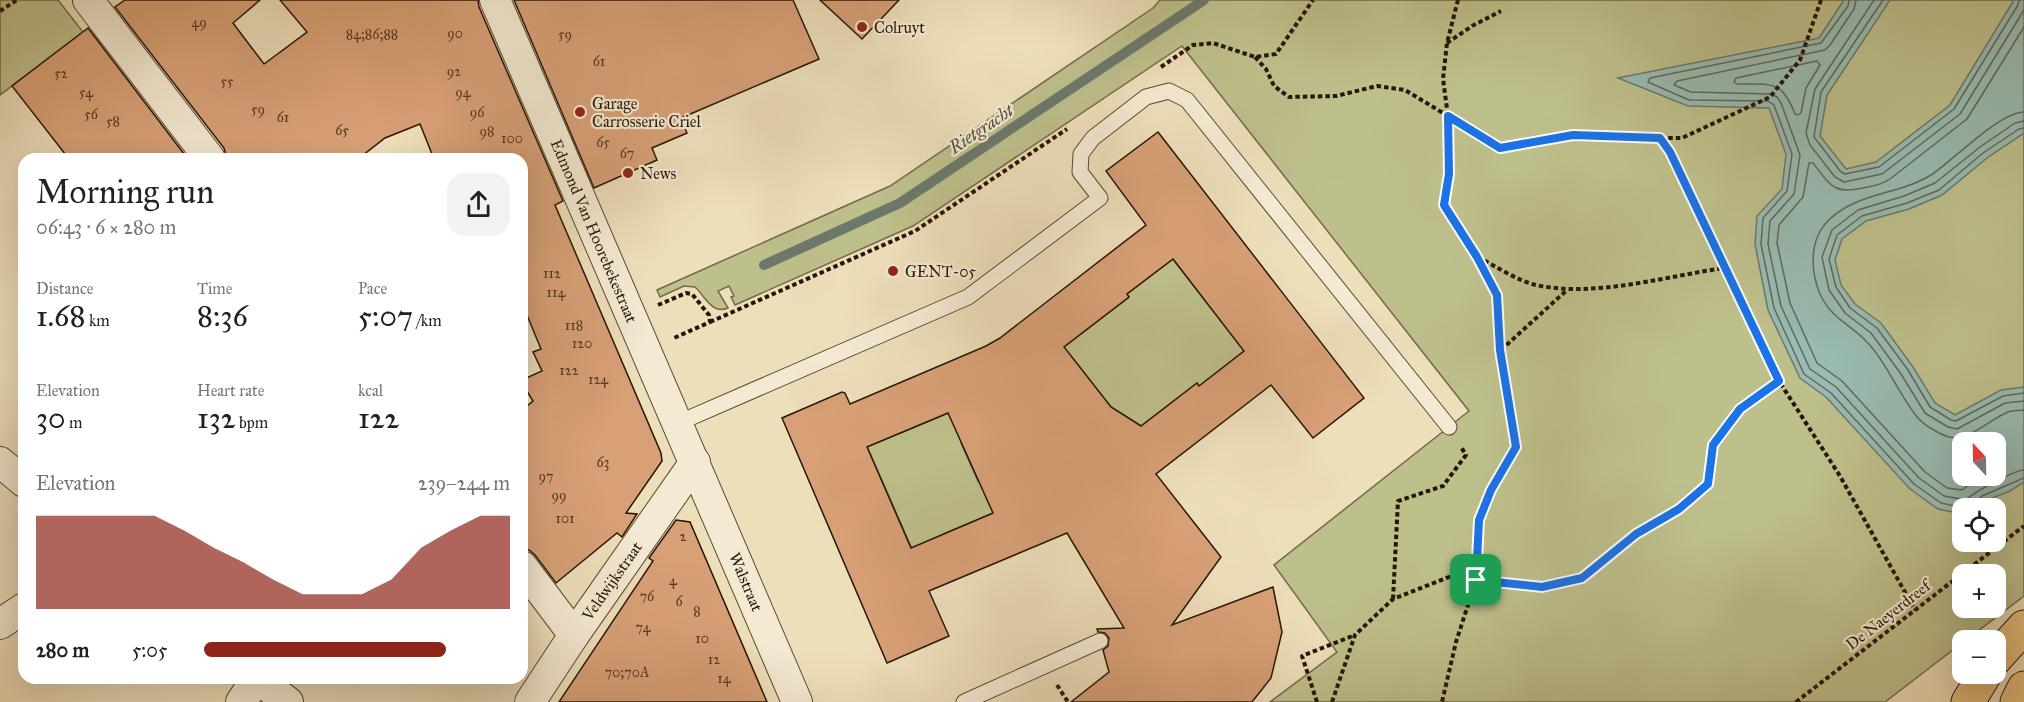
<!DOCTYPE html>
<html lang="en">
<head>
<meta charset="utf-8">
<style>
	:root { --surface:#fff; --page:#f2f2f2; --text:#202124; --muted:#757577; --accent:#8f2418 }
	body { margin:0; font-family:"IM FELL Great Primer",serif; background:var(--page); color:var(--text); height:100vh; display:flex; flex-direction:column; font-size:22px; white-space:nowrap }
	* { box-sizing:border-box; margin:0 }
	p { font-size:20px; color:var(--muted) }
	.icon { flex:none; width:33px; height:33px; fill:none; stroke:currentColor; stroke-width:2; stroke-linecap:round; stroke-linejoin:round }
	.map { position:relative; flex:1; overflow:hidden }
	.details { position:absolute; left:18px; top:153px; width:510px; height:531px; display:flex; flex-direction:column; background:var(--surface); border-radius:18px; box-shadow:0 6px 24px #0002 }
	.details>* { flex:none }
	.needle { width:39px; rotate:338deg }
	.tools { position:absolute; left:1952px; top:432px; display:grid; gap:12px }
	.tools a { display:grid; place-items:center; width:54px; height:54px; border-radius:12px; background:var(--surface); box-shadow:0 6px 24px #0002; font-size:30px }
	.pin { position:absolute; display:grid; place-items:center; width:51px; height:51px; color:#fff; margin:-26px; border-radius:12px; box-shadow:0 3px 9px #0006 }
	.round { display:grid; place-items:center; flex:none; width:63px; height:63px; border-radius:18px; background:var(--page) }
	.headline { display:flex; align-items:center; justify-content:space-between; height:102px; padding:0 18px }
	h1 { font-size:33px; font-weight:600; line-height:45px }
	.figures { display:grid; grid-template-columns:repeat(3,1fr); gap:9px; height:102px; padding:6px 18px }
	.figures div { display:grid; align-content:center }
	.figures b { font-size:30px; font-weight:600 }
	.figures small { font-size:16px; font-weight:400 }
	.figures p { font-size:16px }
	.chart { height:168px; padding:12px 18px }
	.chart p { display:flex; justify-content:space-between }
	.chart svg { width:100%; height:108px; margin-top:6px; fill:var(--accent); opacity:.7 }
	ul { padding:0 18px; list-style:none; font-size:20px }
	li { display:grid; grid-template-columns:96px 72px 1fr; align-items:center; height:45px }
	li i { height:15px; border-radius:8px; background:var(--accent) }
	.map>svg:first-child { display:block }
</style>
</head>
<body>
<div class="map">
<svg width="2024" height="702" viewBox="0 0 2024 702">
	<rect width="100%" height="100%" fill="#eedfbb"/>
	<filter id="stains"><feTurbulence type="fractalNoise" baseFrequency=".00333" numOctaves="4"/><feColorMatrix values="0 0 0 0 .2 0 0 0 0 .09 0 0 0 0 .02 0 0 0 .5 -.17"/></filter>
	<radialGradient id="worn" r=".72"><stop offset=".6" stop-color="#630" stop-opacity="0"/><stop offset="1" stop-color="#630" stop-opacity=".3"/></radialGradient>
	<g fill="#bec08c" stroke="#726a48" stroke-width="1.5" fill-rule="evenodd">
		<polygon points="0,0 58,0 83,32 0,95"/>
		<path d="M1160,0H2024V596L1966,640H1962V643L1885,702H1270L1337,652L1274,565L1469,411L1182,46L913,226L735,305L731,297L734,296L729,286L718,291L728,308C712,315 705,296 695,287L684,286L660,297L657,290L890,186L1153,8ZM1962,442H1995V476H1962ZM1962,508H1995V542H1962ZM1962,574H1995V608H1962Z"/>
		<polygon points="1173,259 1244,351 1199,386 1197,383 1141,426 1111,407 1064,347 1129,297 1127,294"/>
		<polygon points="965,406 961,443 978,481 994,475 996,512 946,533 913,551 866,444 903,432"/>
	</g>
	<path fill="#99bcb2" stroke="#6b796c" stroke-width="1.5" fill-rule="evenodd" d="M1844,0H1890L1827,95L1820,136L1846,169L1876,162L1950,105L2014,0H2024V133L1987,158L1942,195L1909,209L1866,221L1842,239L1835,260L1841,285L1855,304L1881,323L1913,367L1935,403L1955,415L2001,390L2024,387V482L2010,491L1985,501L1976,508H1962V514L1938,509L1910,489L1826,397L1800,378L1768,310L1755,244L1757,216L1782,189L1786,154L1769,108L1688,106L1618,78L1819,38ZM1962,442H1995V476H1962Z"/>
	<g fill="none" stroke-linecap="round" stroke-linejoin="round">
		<g stroke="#60685b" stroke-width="1.5">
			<polyline points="1849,0 1848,6 1821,43 1650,78 1648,82 1689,100 1768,101 1774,105 1792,154 1787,191 1763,218 1761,244 1774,308 1804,374 1831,393 1914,484 1941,503 1964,508"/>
			<path d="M1856,0L1854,9L1830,45L1825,50L1677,81L1674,85L1691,92L1770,94L1777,97L1781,103L1800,155L1794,194L1770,221L1768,244L1781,306L1810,369L1836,387L1919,478L1944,496L1966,500C1974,492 2013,471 2024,470"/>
			<polyline points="1874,0 1815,89 1806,133 1810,145 1835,177 1844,182 1882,174 1960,114 2024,10"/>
			<polyline points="1883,0 1821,92 1814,137 1841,172 1845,174 1879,167 1954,109 2018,5 2019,0"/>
			<path d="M1817,61L1820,65L1806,88L1801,113L1798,115L1795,114C1781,78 1771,85 1737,84L1734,82L1736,78Z"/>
			<path d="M2024,112C1998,113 1954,160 1931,175C1897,196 1853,192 1825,224C1809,243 1811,273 1820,294C1831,318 1848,323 1864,339C1886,360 1899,396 1918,418C1924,425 1939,434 1949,437C1968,442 1989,420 2006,413C2011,410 2018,411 2024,410"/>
			<polyline points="2024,121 2015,123 1980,147 1935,183 1904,196 1858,210 1832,230 1822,257 1829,290 1845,313 1871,333 1901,374 1925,413 1948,427 1957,429 2005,403 2024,401"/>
			<polyline points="2024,128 2019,129 1983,153 1939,190 1907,203 1862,216 1837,235 1829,259 1836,287 1850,308 1877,328 1908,370 1930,407 1951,420 1956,421 2003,396 2024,393"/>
			<path d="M1988,476L1973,482L1962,490L1947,488L1925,472L1842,381L1817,363L1790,303L1777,243L1779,225L1803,197L1809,163H1813C1830,185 1834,195 1863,188C1872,186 1882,185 1890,179L1967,119L2024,27"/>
			<polyline points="1973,508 1974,503 1982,496 2024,478"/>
		</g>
		<polyline stroke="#6b796c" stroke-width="10" points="764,265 900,203 1204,0"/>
	</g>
	<g fill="#d8a077" stroke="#271504" stroke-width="1.5" fill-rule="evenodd">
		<polygon points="125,0 260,0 233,23 264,64 307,32 280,0 478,0 479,7 563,201 555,205 661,453 662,461 626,513 637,514 622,537 617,533 556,583 535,555 529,550 522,549 522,410 533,401 522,383 522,380 542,371 533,352 541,349 522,303 522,159 434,159 420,124 385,138 358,159 227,159 224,148 115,7"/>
		<polygon points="514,0 793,0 819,59 681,118 687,133 652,148 657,160 594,188"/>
		<polygon points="820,0 899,0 862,39"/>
		<polygon points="88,28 188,159 69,159 12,86"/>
		<path d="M1158,132L1364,398L1313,438L1271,385L1156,474L1221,557L1172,625L1273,587L1282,632L1271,678L1252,702H1071L1109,672L1103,650L1108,646L1109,638L1105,633L1098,632L1097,629L1124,628L1067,533L929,591L949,636L887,663L782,418L842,392L845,393L850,404L986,346L1000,338L1146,225L1106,171ZM1173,259L1244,351L1199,386L1197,383L1141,426L1111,407L1064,347L1129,297L1127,294ZM948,413L993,513L911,548L867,447Z"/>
		<polygon points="676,520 690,522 767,702 559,702 653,561 649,558"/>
	</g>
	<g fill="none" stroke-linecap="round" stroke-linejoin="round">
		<g stroke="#594832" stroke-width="17">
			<g id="lane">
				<polyline points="678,423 968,297 1100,198 1080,172 1081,154 1093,138 1146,97 1169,91 1187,100 1449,427"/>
				<polyline points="964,702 1100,641"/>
			</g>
		</g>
		<g stroke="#594832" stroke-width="32">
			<g id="street">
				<polyline points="88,0 210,159"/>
				<polyline points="495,0 797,702"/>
				<polyline points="0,462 24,482"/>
				<polyline points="522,566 574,635"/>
				<polyline points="0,624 24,608"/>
				<polyline points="257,678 288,702"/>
				<polyline points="241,702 257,678"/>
				<polyline points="530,702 574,635 695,462"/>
			</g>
		</g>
		<g stroke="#271504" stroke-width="35">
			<g id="highway">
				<polyline points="1995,659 2024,627"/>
				<polyline points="1968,702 1985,674"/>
				<polyline points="2017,702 2024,688"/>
			</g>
		</g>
		<g stroke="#271504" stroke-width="4" stroke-dasharray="4.5 3" stroke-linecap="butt">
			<polyline points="1458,0 1447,43 1443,79 1448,116 1500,148 1573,135 1661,138"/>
			<polyline points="1821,0 1800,60 1770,97 1682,138 1661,138 1670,152 1779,381 1840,476 1915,610"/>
			<polyline points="0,11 17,0"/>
			<polyline points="1447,43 1472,26 1501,11"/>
			<polyline points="1255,57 1266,69 1274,86 1289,97 1336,96 1377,86 1405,90 1448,116 1448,174 1444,205 1477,257 1497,295 1500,350 1516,447 1491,490 1479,520 1476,580 1456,642 1442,702"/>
			<polyline points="1161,67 1193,45 1213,43 1255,57 1276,54 1313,0"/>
			<path d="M1478,257C1495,266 1518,281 1536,285C1595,298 1666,276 1725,268"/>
			<polyline points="658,305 686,293 692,294 709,315 710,322 674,338"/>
			<polyline points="710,322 915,231 1067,129"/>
			<polyline points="1501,350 1567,290"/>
			<polyline points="1393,599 1398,501 1443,486 1466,455 1461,447"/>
			<polyline points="1057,685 1068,702"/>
			<polyline points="1317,702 1302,656 1355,635"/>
			<polyline points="1332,702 1355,635 1393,599 1449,577 1542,587 1582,577 1636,534 1679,509 1708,484 1713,445 1740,409 1779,381"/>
			<polyline points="1796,702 2024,526"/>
		</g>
		<use href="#lane" stroke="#f4ead3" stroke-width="15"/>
		<use href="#street" stroke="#f4ead3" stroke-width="30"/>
		<use href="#highway" stroke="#e7c07e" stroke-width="33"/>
	</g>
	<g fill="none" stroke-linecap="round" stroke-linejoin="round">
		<g stroke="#fff" stroke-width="12">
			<polygon id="route" points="1448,116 1500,148 1573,135 1660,138 1670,152 1779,381 1740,409 1713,445 1708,484 1679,509 1636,534 1582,578 1542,587 1476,580 1479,520 1491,490 1516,447 1500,350 1497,295 1477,257 1444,205 1449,174"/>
		</g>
		<use href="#route" stroke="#1a73e8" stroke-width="8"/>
	</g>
	<g fill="#8f2418" stroke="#f4ead3" stroke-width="2">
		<circle cx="862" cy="27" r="6"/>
		<circle cx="580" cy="112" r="6"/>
		<circle cx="628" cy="173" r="6"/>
		<circle cx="893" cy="271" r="6"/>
	</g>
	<g text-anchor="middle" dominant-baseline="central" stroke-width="4.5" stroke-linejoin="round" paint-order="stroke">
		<g font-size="14" fill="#533821">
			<text x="199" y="22">49</text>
			<text x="455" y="33">90</text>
			<text x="372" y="34">84;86;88</text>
			<text x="565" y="34">59</text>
			<text x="599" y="61">61</text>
			<text x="454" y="71">92</text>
			<text x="61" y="73">52</text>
			<text x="227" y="81">55</text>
			<text x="86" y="92">54</text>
			<text x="463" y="92">94</text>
			<text x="258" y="109">59</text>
			<text x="477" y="112">96</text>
			<text x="91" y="114">56</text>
			<text x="283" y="117">61</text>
			<text x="113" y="121">58</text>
			<text x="342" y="130">65</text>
			<text x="487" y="131">98</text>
			<text x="512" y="138">100</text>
			<text x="603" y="142">65</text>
			<text x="627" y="153">67</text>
			<text x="552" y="273">112</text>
			<text x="556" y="292">114</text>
			<text x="574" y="325">118</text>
			<text x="582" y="343">120</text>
			<text x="569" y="370">122</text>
			<text x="598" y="379">124</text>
			<text x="603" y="462">63</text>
			<text x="546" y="476">97</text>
			<text x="559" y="495">99</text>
			<text x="565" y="518">101</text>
			<text x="683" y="536">2</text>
			<text x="673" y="580">4</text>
			<text x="647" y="596">76</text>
			<text x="679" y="601">6</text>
			<text x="697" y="611">8</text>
			<text x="643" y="627">74</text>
			<text x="702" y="638">10</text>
			<text x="714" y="659">12</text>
			<text x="627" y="672">70;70A</text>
			<text x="724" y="678">14</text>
		</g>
		<g font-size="16" fill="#271504" stroke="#f4ead3" text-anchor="start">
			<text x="874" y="27">Colruyt</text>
			<text x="592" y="103">Garage<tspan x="592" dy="18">Carrosserie Criel</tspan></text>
			<text x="640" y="173">News</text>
			<text x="905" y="271">GENT-05</text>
		</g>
		<g font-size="16" fill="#271504" stroke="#f4ead3">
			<text transform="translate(594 231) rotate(67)">Edmond Van Hoorebekestraat</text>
			<text transform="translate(612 581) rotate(-55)">Veldwijkstraat</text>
			<text transform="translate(746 582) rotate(67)">Walstraat</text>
			<text transform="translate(1888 615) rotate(-38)">De Naeyerdreef</text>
		</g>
		<g font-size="18" font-style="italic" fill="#4f4f41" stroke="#f4ead3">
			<text transform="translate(981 129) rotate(-34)">Rietgracht</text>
		</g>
	</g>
	<rect width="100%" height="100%" filter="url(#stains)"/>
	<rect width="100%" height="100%" fill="url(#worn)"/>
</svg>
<div class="tools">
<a><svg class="needle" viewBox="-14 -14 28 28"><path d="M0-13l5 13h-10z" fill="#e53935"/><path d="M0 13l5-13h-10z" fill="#757577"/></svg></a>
<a><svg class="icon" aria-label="locate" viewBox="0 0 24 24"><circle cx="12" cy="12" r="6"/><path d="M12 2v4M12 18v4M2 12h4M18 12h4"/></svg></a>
<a>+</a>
<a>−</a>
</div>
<div class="pin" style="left:1476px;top:580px;background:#1e9e55"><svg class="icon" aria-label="arrive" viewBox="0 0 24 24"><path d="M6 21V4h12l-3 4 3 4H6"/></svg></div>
<section class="details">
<div class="headline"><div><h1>Morning run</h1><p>06:43 · 6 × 280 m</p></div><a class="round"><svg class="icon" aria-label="share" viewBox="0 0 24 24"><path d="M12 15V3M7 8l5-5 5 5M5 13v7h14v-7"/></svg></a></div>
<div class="figures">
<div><p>Distance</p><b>1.68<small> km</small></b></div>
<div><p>Time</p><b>8:36</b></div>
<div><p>Pace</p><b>5:07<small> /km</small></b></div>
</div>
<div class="figures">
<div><p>Elevation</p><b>30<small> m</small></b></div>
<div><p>Heart rate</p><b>132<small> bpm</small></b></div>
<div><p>kcal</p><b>122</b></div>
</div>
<div class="chart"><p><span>Elevation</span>239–244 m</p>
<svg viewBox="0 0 160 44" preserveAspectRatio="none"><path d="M0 44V6L10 6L20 6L30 6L40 6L50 12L60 19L70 25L80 32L90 38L100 38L110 38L120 32L130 19L140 12L150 6L160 6V44z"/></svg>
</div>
<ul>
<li><b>280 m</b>5:05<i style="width:79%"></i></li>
</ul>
</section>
</div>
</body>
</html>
